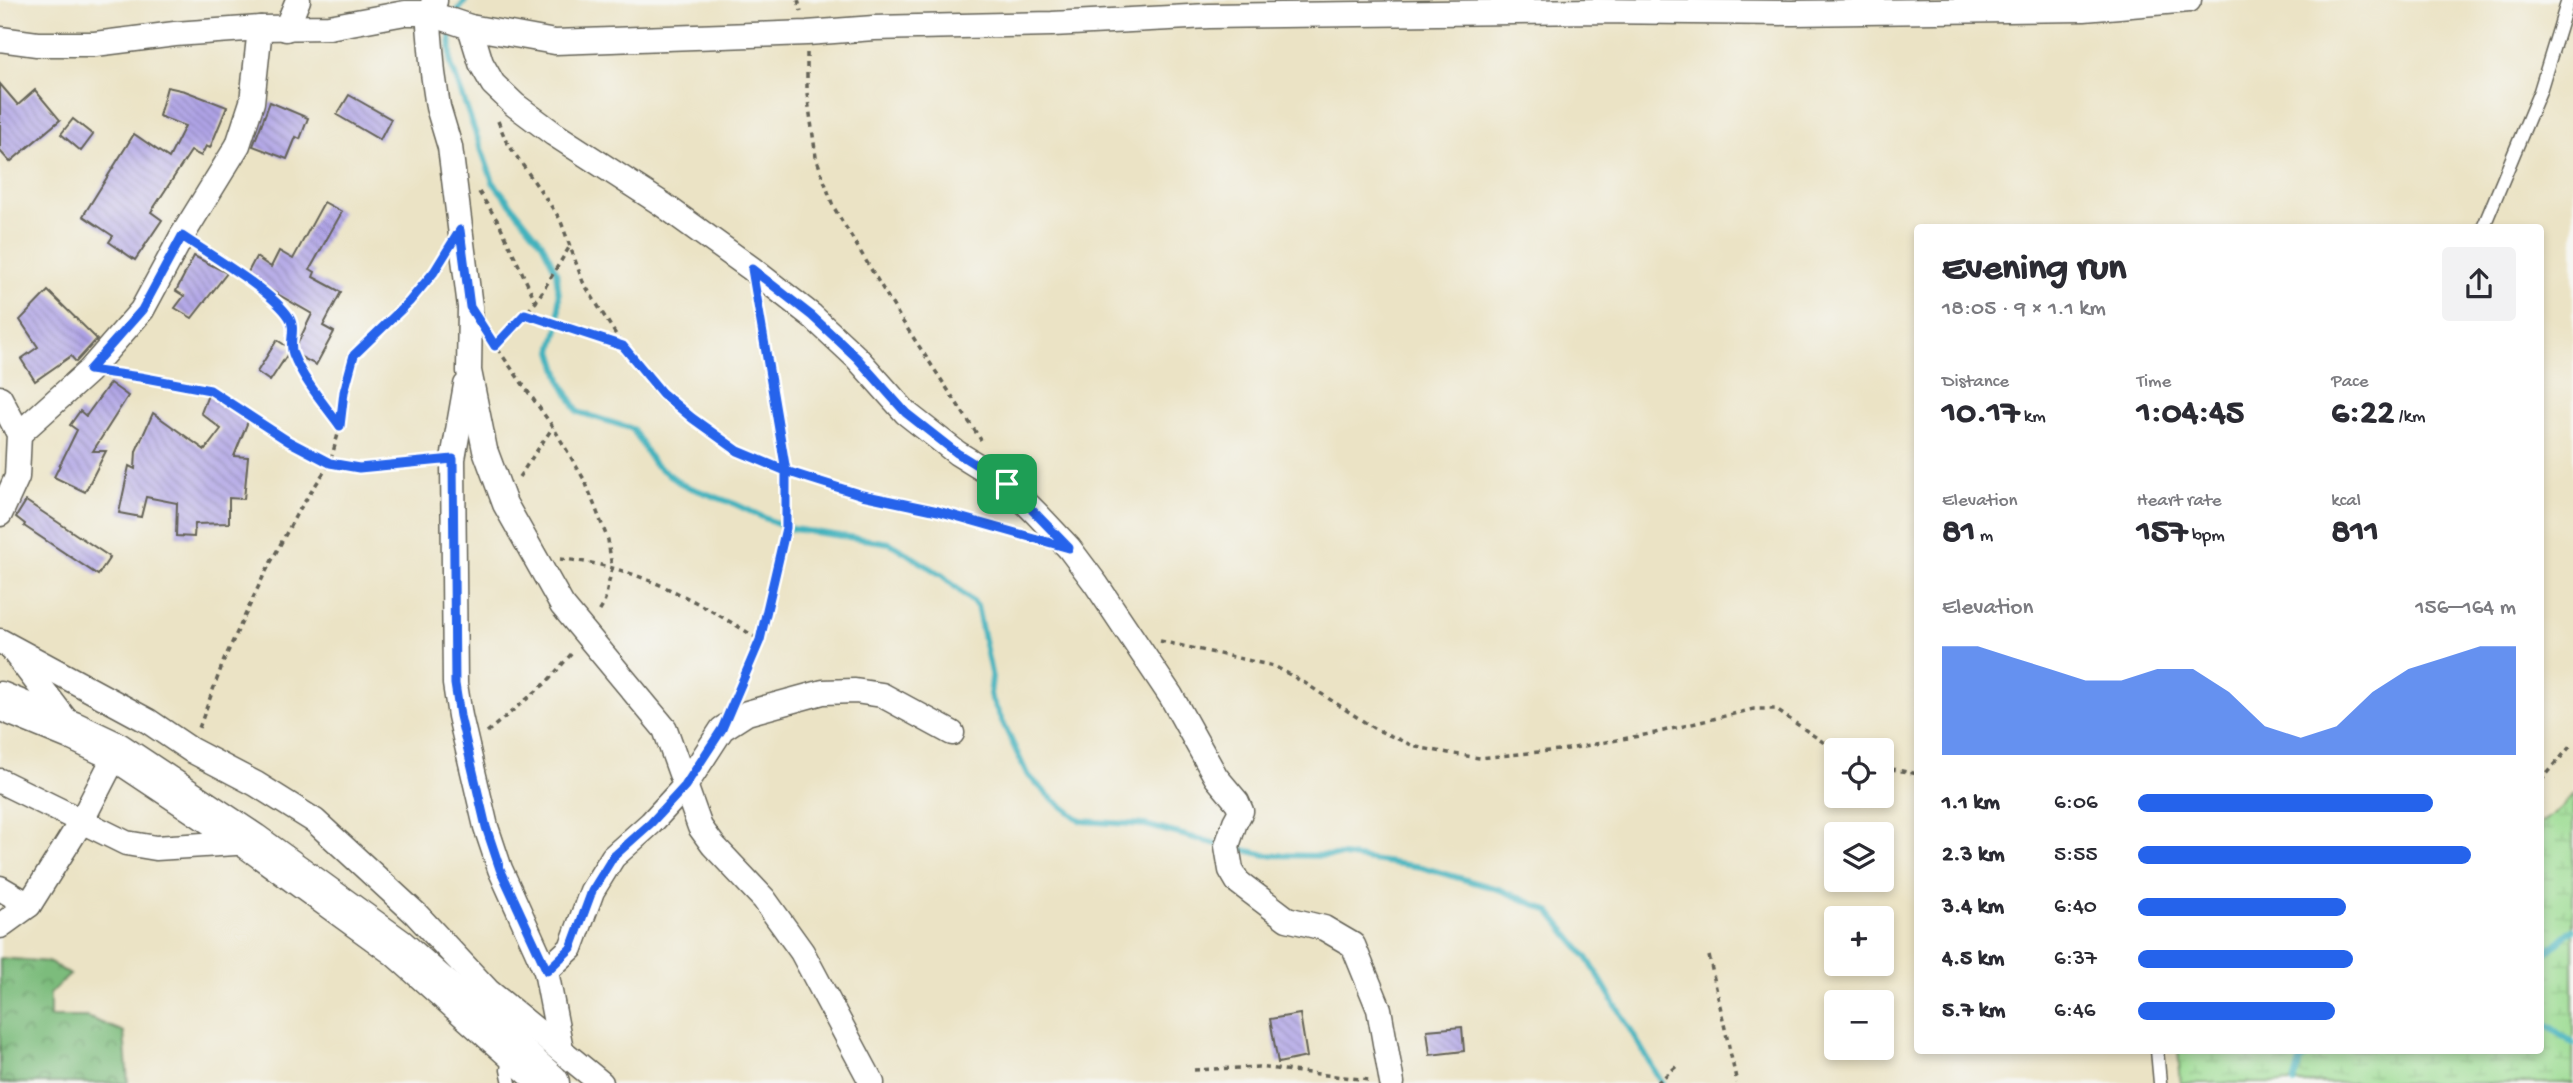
<!DOCTYPE html>
<html lang="en">
<head>
<meta charset="utf-8">
<style>
	:root { --surface:#fff; --page:#f2f2f3; --text:#2b2b33; --muted:#7c7c81; --accent:#2563eb }
	body { margin:0; font-family:"Gochi Hand",sans-serif; background:var(--page); color:var(--text); height:100vh; display:flex; flex-direction:column; font-size:26px; white-space:nowrap }
	* { box-sizing:border-box; margin:0 }
	p { font-size:23px; color:var(--muted) }
	.icon { flex:none; width:38px; height:38px; fill:none; stroke:currentColor; stroke-width:2; stroke-linecap:round; stroke-linejoin:round }
	.map { position:relative; flex:1; overflow:hidden }
	.details { position:absolute; left:1914px; top:224px; width:630px; height:830px; display:flex; flex-direction:column; background:var(--surface); border-radius:7px; box-shadow:0 4px 10px #0003 }
	.details>* { flex:none }
	.buttons { position:absolute; left:1824px; top:738px; display:grid; gap:14px }
	.buttons a { display:grid; place-items:center; width:70px; height:70px; border-radius:7px; background:var(--surface); box-shadow:0 4px 10px #0003; font-size:35px }
	.pin { position:absolute; display:grid; place-items:center; width:60px; height:60px; color:#fff; margin:-30px; border-radius:14px; box-shadow:0 4px 10px #0006 }
	.round { display:grid; place-items:center; flex:none; width:74px; height:74px; border-radius:7px; background:var(--page) }
	.head { display:flex; align-items:center; justify-content:space-between; height:119px; padding:0 28px }
	h1 { font-size:38px; font-weight:800; line-height:52px }
	.stats { display:grid; grid-template-columns:repeat(3,1fr); gap:10px; height:119px; padding:7px 28px }
	.stats div { display:grid; align-content:center }
	.stats b { font-size:35px; font-weight:800 }
	.stats small { font-size:19px; font-weight:400 }
	.stats p { font-size:19px }
	.chart { height:196px; padding:14px 28px }
	.chart p { display:flex; justify-content:space-between }
	.chart svg { width:100%; height:126px; margin-top:7px; fill:var(--accent); opacity:.7 }
	ul { padding:0 28px; list-style:none; font-size:23px }
	li { display:grid; grid-template-columns:112px 84px 1fr; align-items:center; height:52px }
	li i { height:18px; border-radius:9px; background:var(--accent) }
	.map>svg:first-child { display:block }
</style>
</head>
<body>
<div class="map">
<svg width="2573" height="1083" viewBox="0 0 2573 1083">
	<defs>
		<pattern id="forest-crowns" width="20" height="18" patternUnits="userSpaceOnUse" patternTransform="scale(1.75)"><rect width="20" height="18" fill="#7cbc7c"/><path d="M2 6a3 3 0 1 1 6 0M12 15a3 3 0 1 1 6 0" fill="none" stroke="#659865"/></pattern>
		<pattern id="wetland-marsh" width="20" height="14" patternUnits="userSpaceOnUse" patternTransform="scale(1.75)"><rect width="20" height="14" fill="#9bdc92"/><path d="M1 5h8M5 5V1M11 12h8M15 12V8" fill="none" stroke="#85bc7d"/></pattern>
		<pattern id="building-back-hatch" width="6" height="6" patternUnits="userSpaceOnUse" patternTransform="scale(1.75)"><rect width="6" height="6" fill="#afa3e6"/><path d="M-1 5l2 2M0 0l6 6M5-1l2 2" fill="none" stroke="#8e84ba"/></pattern>
	</defs>
	<rect width="100%" height="100%" fill="#f6f6f2"/>
	<filter id="ink" filterUnits="userSpaceOnUse"><feTurbulence type="fractalNoise" baseFrequency=".0143" numOctaves="2"/><feDisplacementMap in="SourceGraphic" scale="14" xChannelSelector="R" yChannelSelector="G"/><feConvolveMatrix kernelMatrix="1 2 1 2 8 2 1 2 1" color-interpolation-filters="sRGB"/></filter>
	<filter id="wash" filterUnits="userSpaceOnUse"><feTurbulence type="fractalNoise" baseFrequency=".00686" numOctaves="4" result="noise"/><feDisplacementMap in="SourceGraphic" scale="28" xChannelSelector="R" yChannelSelector="G"/><feGaussianBlur stdDeviation="1.57" result="paint"/><feColorMatrix in="noise" values="0 0 0 0 0 0 0 0 0 0 0 0 0 0 0 0 0 1.4 0 .05"/><feComposite in="paint" operator="in"/></filter>
	<g filter="url(#wash)">
		<rect width="100%" height="100%" fill="#ebe3c5"/>
		<polygon fill="url(#forest-crowns)" stroke="#4c6c4c" stroke-width="2" points="0,958 50,962 70,975 50,993 50,1017 87,1017 124,1032 128,1083 0,1083"/>
		<polygon fill="url(#wetland-marsh)" stroke="#5c7c57" stroke-width="2" points="2573,794 2573,1083 2181,1083 2178,1050 2541,1050 2541,823 2562,807"/>
		<g fill="none" stroke-linecap="round" stroke-linejoin="round">
			<g stroke="#43b2bd" stroke-width="6">
				<polyline points="453,17 466,0"/>
				<polyline points="450,26 451,64 493,182 542,243 556,271 559,296 559,325 552,351 562,383 578,412 633,429 653,463 683,485 735,504 786,528 890,543 943,576 977,606 992,678 990,695 1027,774 1050,797 1081,821 1145,825 1221,845"/>
				<polyline points="1235,848 1267,855 1343,856 1421,867 1501,890 1549,911 1588,959 1662,1083"/>
				<polyline points="2541,957 2573,929"/>
				<polyline points="2541,1020 2573,1044"/>
				<polyline points="2294,1083 2300,1061 2314,1050"/>
			</g>
		</g>
		<g id="blocks">
			<g fill="url(#building-back-hatch)">
				<polygon points="0,84 18,105 35,90 60,120 10,162 0,151"/>
				<polygon points="167,87 185,91 227,107 210,148 206,146 201,156 191,151 151,212 162,220 135,260 109,242 113,236 83,216 134,134 169,158 185,126 159,116"/>
				<polygon points="349,95 391,119 380,140 337,115"/>
				<polygon points="270,102 308,118 300,139 296,137 287,159 253,146"/>
				<polygon points="73,119 93,135 81,151 61,134"/>
				<polygon points="324,202 342,212 310,269 315,272 313,277 341,292 323,326 334,332 316,365 293,353 312,314 246,276 256,257 271,267 279,251 293,259"/>
				<polygon points="194,256 227,273 192,318 175,308 184,296 176,291"/>
				<polygon points="48,291 97,339 76,362 71,356 35,381 21,359 38,347 20,320"/>
				<polygon points="277,340 291,349 270,381 257,372"/>
				<polygon points="110,383 128,396 93,451 106,451 85,492 54,477 77,430 70,425 80,411 86,416"/>
				<polygon points="208,395 251,414 234,456 248,457 244,499 229,498 229,523 195,524 194,537 176,536 177,503 146,497 141,517 119,513 129,466 135,469 136,451 153,413 205,450 221,429 201,413"/>
				<polygon points="26,501 110,557 98,575 24,526 25,524 16,517"/>
				<polygon points="1300,1014 1307,1057 1278,1063 1270,1019"/>
				<polygon points="1462,1027 1464,1051 1430,1055 1427,1030"/>
			</g>
		</g>
	</g>
	<g filter="url(#ink)">
		<use href="#blocks" fill-opacity="0" stroke="#646257" stroke-width="2"/>
		<g fill="none" stroke-linecap="round" stroke-linejoin="round">
			<g stroke="#646257" stroke-width="15">
				<g id="lane">
					<polyline points="2483,228 2540,91 2568,0"/>
					<polyline points="2157,1050 2160,1083"/>
					<polyline points="509,1056 507,1070 510,1083"/>
				</g>
			</g>
			<g stroke="#646257" stroke-width="27">
				<g id="street">
					<polyline points="435,1 428,13 433,73 438,107 450,147 470,307 469,371 485,450 505,504 562,605 665,729 700,827 713,845 764,899 802,952 872,1083"/>
					<polyline points="470,27 481,63 493,84 515,105 554,134 662,204 752,269 812,316 857,358 906,413 957,453 1007,484 1037,514 1069,548 1096,584 1171,696 1216,777 1237,802 1241,811 1235,822 1227,846 1231,870 1238,882 1287,919 1324,928 1353,945 1379,1009 1392,1083"/>
					<polyline points="286,29 298,0"/>
					<polyline points="0,39 37,44 95,44 175,34 260,28 329,27 405,13 428,13 470,27 555,42 807,33 874,28 1052,24 1209,16 1594,11 1793,13 2084,9 2189,0"/>
					<polyline points="466,385 453,459 455,684 460,716 486,827 500,869 546,971 561,1049"/>
					<polyline points="0,398 19,434 17,477 0,514"/>
					<polyline points="19,434 89,371 142,310 182,236 238,145 252,102 260,28"/>
					<polyline points="0,641 148,721 191,750 256,784 315,821 416,914 488,991 601,1083"/>
					<polyline points="15,653 71,727"/>
					<polyline points="0,781 126,843 156,848 251,842"/>
					<polyline points="0,888 29,905"/>
					<polyline points="0,926 29,905 81,822 117,752"/>
					<polyline points="546,971 571,948 592,891 613,857 651,823 685,786 722,729 747,713 823,692 855,691 882,695 952,733"/>
				</g>
			</g>
			<g stroke="#646257" stroke-width="41">
				<polyline id="highway" points="0,701 73,731 117,752 252,842 398,948 550,1083"/>
			</g>
			<g stroke="#646257" stroke-width="3.5" stroke-dasharray="5 5" stroke-linecap="butt">
				<polyline points="798,0 801,11"/>
				<polyline points="807,53 807,93 816,157 833,206 901,319 981,440"/>
				<polyline points="498,121 506,141 560,219 583,282 623,346 662,393 692,418 738,451 786,471 861,495 938,511 1024,534"/>
				<polyline points="479,192 499,223 536,302"/>
				<polyline points="202,249 260,290 279,305 289,318 292,324 292,353 339,425"/>
				<polyline points="525,314 623,346"/>
				<polyline points="492,341 553,427 585,481 608,540 612,568 604,604 598,614"/>
				<polyline points="494,348 536,302 570,246"/>
				<polyline points="117,374 210,390 288,441 330,463 359,468 430,461"/>
				<polyline points="519,477 553,427"/>
				<path d="M560,559C634,564 699,602 760,640"/>
				<polyline points="1160,641 1274,666 1305,683 1375,729 1416,747 1454,754 1480,758 1568,749 1655,733 1754,709 1775,709 1836,751"/>
				<polyline points="737,692 760,640 786,528 786,471 758,304"/>
				<polyline points="199,728 224,660 263,577 296,515 330,463 340,427 344,392 354,355 409,302 441,262"/>
				<polyline points="487,732 546,683 573,652"/>
				<polyline points="1881,767 1918,774"/>
				<polyline points="2541,781 2573,743"/>
				<polyline points="1709,956 1737,1083"/>
				<polyline points="1194,1070 1258,1067 1369,1080"/>
				<polyline points="1657,1083 1678,1065"/>
			</g>
			<use href="#lane" stroke="#fff" stroke-width="12"/>
			<use href="#street" stroke="#fff" stroke-width="24"/>
			<use href="#highway" stroke="#fff" stroke-width="38"/>
		</g>
	</g>
	<g fill="none" stroke-linecap="round" stroke-linejoin="round" filter="url(#ink)">
		<g stroke="#fff" stroke-width="14">
			<path id="route" d="M1007,484L1069,548L938,511L862,495L786,471L738,451L692,418L662,393L623,346L525,314L495,346L470,307L460,230L434,272L409,302L354,355L344,392L340,426C324,404 303,380 293,354C288,342 297,329 289,317C272,291 210,255 182,236L142,310L89,370L140,377L210,390L288,441L330,463L359,468L453,459L455,684L460,716L486,827L500,869L547,971L571,948L592,891L613,857L651,823L685,786L722,729L760,640L786,528V471L752,269L812,316L857,358L906,413L957,453L1007,484"/>
		</g>
		<use href="#route" stroke="#2563eb" stroke-width="9"/>
	</g>
</svg>
<div class="buttons">
<a><svg class="icon" aria-label="locate" viewBox="0 0 24 24"><circle cx="12" cy="12" r="6"/><path d="M12 2v4M12 18v4M2 12h4M18 12h4"/></svg></a>
<a><svg class="icon" aria-label="layers" viewBox="0 0 24 24"><path d="M12 4l9 5-9 5-9-5zM3 14l9 5 9-5"/></svg></a>
<a>+</a>
<a>−</a>
</div>
<div class="pin" style="left:1007px;top:484px;background:#1e9e55"><svg class="icon" aria-label="arrive" viewBox="0 0 24 24"><path d="M6 21V4h12l-3 4 3 4H6"/></svg></div>
<section class="details">
<div class="head"><div><h1>Evening run</h1><p>18:05 · 9 × 1.1 km</p></div><a class="round"><svg class="icon" aria-label="share" viewBox="0 0 24 24"><path d="M12 15V3M7 8l5-5 5 5M5 13v7h14v-7"/></svg></a></div>
<div class="stats">
<div><p>Distance</p><b>10.17<small> km</small></b></div>
<div><p>Time</p><b>1:04:45</b></div>
<div><p>Pace</p><b>6:22<small> /km</small></b></div>
</div>
<div class="stats">
<div><p>Elevation</p><b>81<small> m</small></b></div>
<div><p>Heart rate</p><b>157<small> bpm</small></b></div>
<div><p>kcal</p><b>811</b></div>
</div>
<div class="chart"><p><span>Elevation</span>156–164 m</p>
<svg viewBox="0 0 160 44" preserveAspectRatio="none"><path d="M0 44V6L10 6L20 10L30 14L40 18L50 18L60 14L70 14L80 22L90 34L100 38L110 34L120 22L130 14L140 10L150 6L160 6V44z"/></svg>
</div>
<ul>
<li><b>1.1 km</b>6:06<i style="width:78%"></i></li>
<li><b>2.3 km</b>5:55<i style="width:88%"></i></li>
<li><b>3.4 km</b>6:40<i style="width:55%"></i></li>
<li><b>4.5 km</b>6:37<i style="width:57%"></i></li>
<li><b>5.7 km</b>6:46<i style="width:52%"></i></li>
</ul>
</section>
</div>
</body>
</html>
